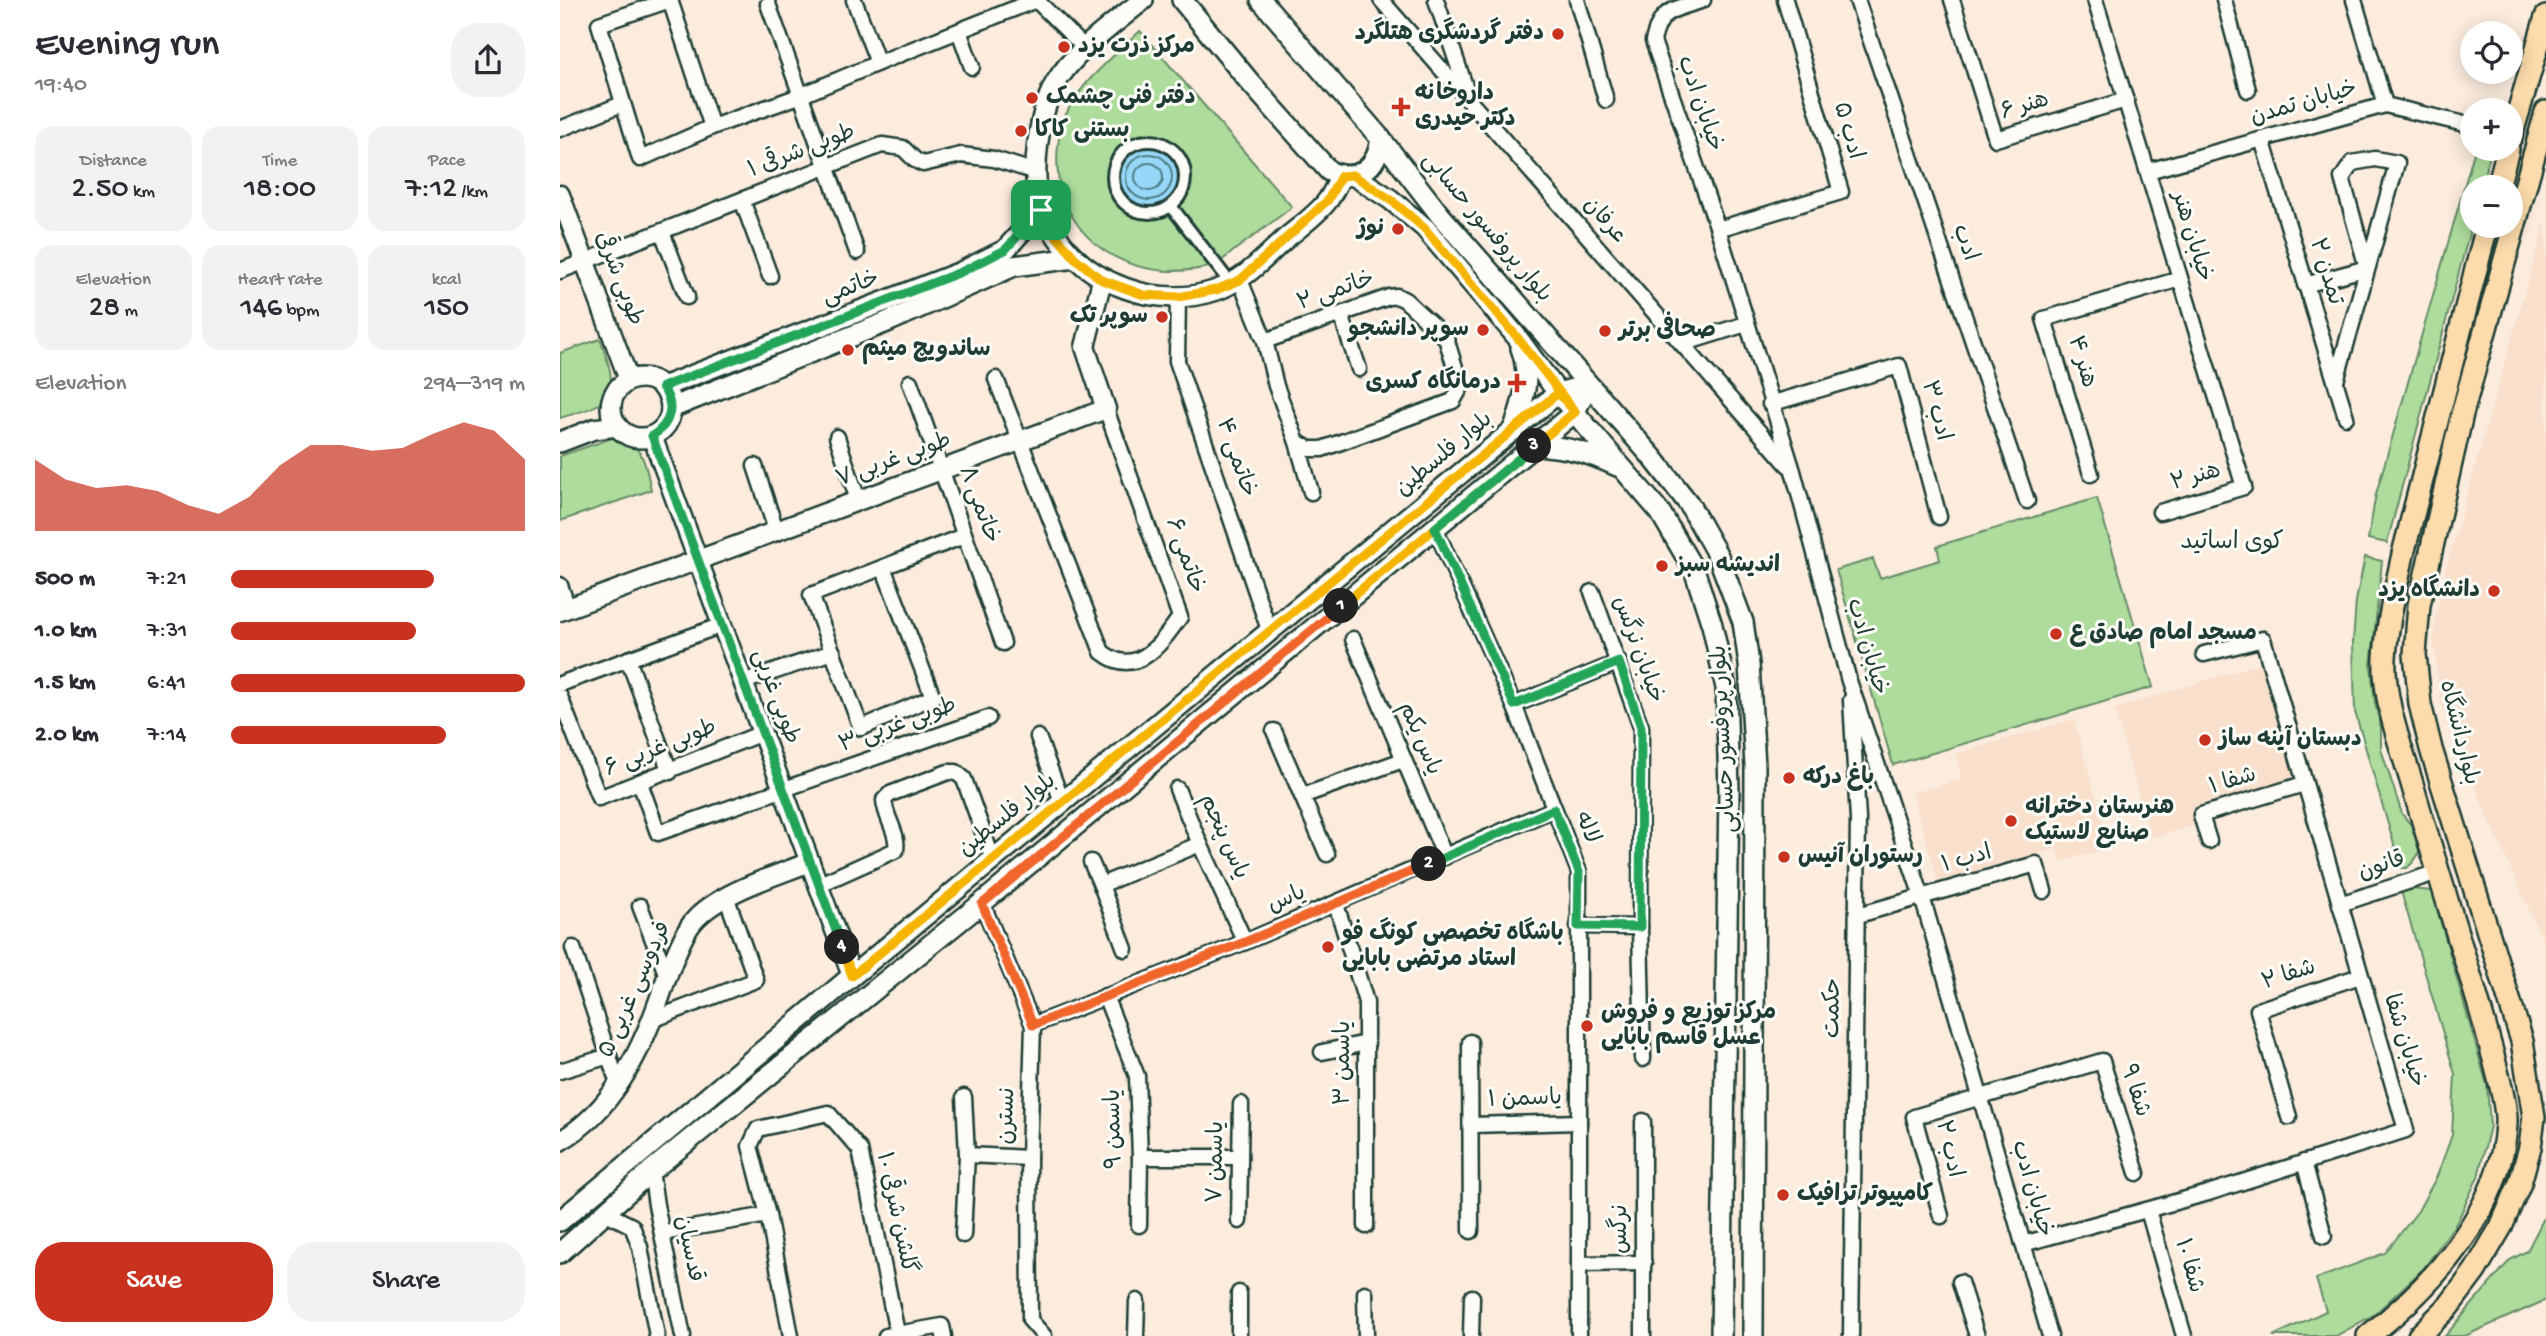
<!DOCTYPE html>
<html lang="en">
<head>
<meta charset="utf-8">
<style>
	:root { --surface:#fff; --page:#f2f2f3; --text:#2b2b33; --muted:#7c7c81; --accent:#c8321e }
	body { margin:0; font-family:"Gochi Hand","Playpen Sans Arabic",sans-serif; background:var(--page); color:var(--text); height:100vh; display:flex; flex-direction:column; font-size:26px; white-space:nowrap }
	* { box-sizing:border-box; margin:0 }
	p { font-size:23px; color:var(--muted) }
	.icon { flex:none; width:38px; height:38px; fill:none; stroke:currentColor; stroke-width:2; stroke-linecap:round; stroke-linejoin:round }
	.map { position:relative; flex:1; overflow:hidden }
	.details { display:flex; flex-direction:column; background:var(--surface); width:560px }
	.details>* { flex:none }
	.buttons { position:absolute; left:1900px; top:21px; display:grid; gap:14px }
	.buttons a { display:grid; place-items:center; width:63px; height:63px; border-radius:50%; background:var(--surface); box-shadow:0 4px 18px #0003; font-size:35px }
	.pin { position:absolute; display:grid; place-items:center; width:60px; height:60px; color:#fff; margin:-30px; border-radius:14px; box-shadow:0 4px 10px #0006 }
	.km { position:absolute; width:35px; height:35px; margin:-18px; border-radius:50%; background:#222; color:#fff; font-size:19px; line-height:35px; text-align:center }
	.round { display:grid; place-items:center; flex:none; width:74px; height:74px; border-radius:28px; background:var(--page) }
	.overview { display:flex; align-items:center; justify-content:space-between; height:119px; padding:0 35px }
	h1 { font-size:38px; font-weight:600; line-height:52px }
	.figures { display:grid; grid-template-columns:repeat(3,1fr); gap:10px; height:119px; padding:7px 35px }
	.figures div { display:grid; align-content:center; border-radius:18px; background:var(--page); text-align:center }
	.figures b { font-size:30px; font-weight:600 }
	.figures small { font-size:19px; font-weight:400 }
	.figures p { font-size:19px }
	.chart { height:196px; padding:14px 35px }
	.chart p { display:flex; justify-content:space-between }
	.chart svg { width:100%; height:126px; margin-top:7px; fill:var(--accent); opacity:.7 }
	.primary-button { display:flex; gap:14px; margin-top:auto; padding:14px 35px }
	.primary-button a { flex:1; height:80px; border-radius:28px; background:var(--accent); color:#fff; font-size:28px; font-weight:600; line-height:80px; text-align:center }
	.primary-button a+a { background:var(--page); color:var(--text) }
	ul { padding:0 35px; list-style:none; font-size:23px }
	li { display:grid; grid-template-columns:112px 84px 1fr; align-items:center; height:52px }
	li i { height:18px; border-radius:9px; background:var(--accent) }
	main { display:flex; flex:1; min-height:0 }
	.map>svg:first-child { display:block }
</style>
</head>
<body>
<main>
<section class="details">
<div class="overview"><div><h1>Evening run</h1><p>19:40</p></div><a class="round"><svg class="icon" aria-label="share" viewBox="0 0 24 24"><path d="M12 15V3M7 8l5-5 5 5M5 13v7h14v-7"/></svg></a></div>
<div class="figures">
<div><p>Distance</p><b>2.50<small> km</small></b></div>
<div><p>Time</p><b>18:00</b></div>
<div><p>Pace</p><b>7:12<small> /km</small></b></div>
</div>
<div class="figures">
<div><p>Elevation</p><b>28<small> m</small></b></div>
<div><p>Heart rate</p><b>146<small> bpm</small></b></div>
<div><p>kcal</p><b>150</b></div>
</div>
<div class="chart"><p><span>Elevation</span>294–319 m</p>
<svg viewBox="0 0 160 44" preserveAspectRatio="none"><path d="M0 44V19L10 26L20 29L30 28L40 30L50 35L60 38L70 32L80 21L90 14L100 14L110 16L120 15L130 10L140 6L150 9L160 19V44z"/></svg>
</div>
<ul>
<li><b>500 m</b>7:21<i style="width:69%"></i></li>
<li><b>1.0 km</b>7:31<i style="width:63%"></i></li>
<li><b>1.5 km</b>6:41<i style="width:100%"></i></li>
<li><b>2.0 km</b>7:14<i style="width:73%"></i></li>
</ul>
<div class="primary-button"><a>Save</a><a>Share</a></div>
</section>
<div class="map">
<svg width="1986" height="1336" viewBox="0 0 1986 1336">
	<rect width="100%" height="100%" fill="#fbecde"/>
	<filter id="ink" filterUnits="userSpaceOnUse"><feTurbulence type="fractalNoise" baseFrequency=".0143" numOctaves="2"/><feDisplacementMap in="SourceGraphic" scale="14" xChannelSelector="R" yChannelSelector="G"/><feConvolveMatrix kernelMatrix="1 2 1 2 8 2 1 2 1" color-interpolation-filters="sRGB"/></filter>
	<g filter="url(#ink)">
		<g fill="#f9e0cd">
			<polygon points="1986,218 1986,948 1892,736 1881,703 1874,649 1875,618 1887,564"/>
			<polygon points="1697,664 1704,668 1737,771 1733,781 1636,807 1640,824 1591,838 1554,709"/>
			<polygon points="1514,719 1550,848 1501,862 1496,849 1378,881 1352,793 1402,779 1395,754"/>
		</g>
		<g fill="#addc9c" stroke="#668c68" stroke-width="2">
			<path d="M580,31L732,207C714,221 695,235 676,249C670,254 662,261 655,265C641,270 622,271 607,271C530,267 481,201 502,125C513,87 553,58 580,31Z"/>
			<polygon points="1915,149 1932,149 1921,187 1913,187 1913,219 1827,543 1808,539 1809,534 1816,494"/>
			<path d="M40,339C47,359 62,390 37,405C27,411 12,414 0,418V353Z"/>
			<path d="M55,437C85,445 85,463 91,490L0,521V456Z"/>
			<polygon points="1537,498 1593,687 1333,765 1276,570 1313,559 1320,578 1380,560 1377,546"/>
			<polygon points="1805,557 1822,561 1811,666 1815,703 1821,728 1821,749 1842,814 1851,825 1859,850 1858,855 1853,862 1847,868 1841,868 1795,712 1793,642 1796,601"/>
			<polygon points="1840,888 1872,891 1927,1085 1930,1126 1918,1177 1897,1222 1864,1268 1815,1314 1776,1336 1713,1336 1766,1311 1756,1279 1825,1253 1858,1211 1877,1176 1892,1135 1895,1074"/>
			<polygon points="1986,1214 1986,1300 1905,1336 1885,1336 1950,1260 1967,1251"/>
		</g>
		<circle fill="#97d8f9" stroke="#679aaa" stroke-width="2" cx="589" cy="177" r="30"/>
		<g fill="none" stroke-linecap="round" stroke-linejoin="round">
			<g stroke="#4f7b83" stroke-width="2">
				<circle cx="589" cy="177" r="23"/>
				<circle cx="589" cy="177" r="14"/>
			</g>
			<g stroke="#1f3d34" stroke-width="16">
				<g id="pedestrian">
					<circle cx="589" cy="177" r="36"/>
					<polyline points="611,206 671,284"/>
				</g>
			</g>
			<g stroke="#1f3d34" stroke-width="19">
				<g id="minor">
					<polyline points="294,0 318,63 476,0"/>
					<polyline points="476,0 525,48"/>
					<polyline points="821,0 1228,465"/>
					<polyline points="876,0 909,98"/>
					<polyline points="1017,0 1046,100"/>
					<path d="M1143,0C1113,11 1101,7 1093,41L1158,229L1233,471L1289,681L1362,897L1490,1336"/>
					<polyline points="1297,0 1467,501"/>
					<polyline points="1392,0 1436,139 1566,100"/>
					<polyline points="1535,0 1684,487 1600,512"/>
					<polyline points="1664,0 1688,90"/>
					<polyline points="1794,0 1825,105"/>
					<polyline points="208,4 297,252"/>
					<polyline points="399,31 412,67"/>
					<polyline points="152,127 110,0 39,24 80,159 152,127 242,95 318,63"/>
					<polyline points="0,129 62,104"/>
					<polyline points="1702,139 1786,417"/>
					<polyline points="1588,171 1825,105 1913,126"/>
					<polyline points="182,200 210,276"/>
					<polyline points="1158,229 1281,192 1225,0"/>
					<polyline points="102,232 127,297"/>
					<polyline points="0,271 322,145 343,148 355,160 363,164 401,155 434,159 476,172"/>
					<polyline points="680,280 705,341 716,386 737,442 749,449 762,449 893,401 901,387 886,338 845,300 837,296 829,297 705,341"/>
					<polyline points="1745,285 1807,268 1782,178 1792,163 1815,159 1837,163 1776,381"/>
					<polyline points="618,297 617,361 709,630"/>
					<polyline points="781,315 799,369"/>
					<polyline points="1122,344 1186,324"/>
					<path d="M436,379L542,652C576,679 600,645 620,617L546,409"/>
					<polyline points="350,382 443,643"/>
					<polyline points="1210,404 1339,366 1379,517"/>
					<polyline points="277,437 298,500"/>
					<polyline points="737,442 751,492"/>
					<polyline points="195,466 216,530"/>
					<polyline points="1531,474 1484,319 1620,279"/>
					<polyline points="875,528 954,705 1019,872 1019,1336"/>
					<path d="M323,567L373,697L301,728L251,595C302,576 353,555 404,536"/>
					<polyline points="0,585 8,608"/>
					<polyline points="1032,592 1081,727 1080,927 1083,1059"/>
					<polyline points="793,639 885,857"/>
					<polyline points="68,659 110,772"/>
					<polyline points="183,682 273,652"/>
					<polyline points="0,684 162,625"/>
					<polyline points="0,697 39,798 202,733"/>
					<polyline points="1291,700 1298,819 1291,1336"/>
					<polyline points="954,705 1059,662"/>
					<polyline points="714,731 742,796"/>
					<polyline points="478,737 503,804"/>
					<polyline points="80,783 98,833 428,718"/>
					<polyline points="617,789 640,844 685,942"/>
					<polyline points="1649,841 1641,815 1744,784"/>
					<polyline points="767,854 742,796 843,760"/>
					<polyline points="531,862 541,885"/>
					<path d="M258,885L336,850C339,833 325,818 324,800L330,794L388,772H396L404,779L433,860"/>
					<polyline points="422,903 473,1025 469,1158 470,1320 484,1336"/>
					<polyline points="776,904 806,1002 806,1226"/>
					<polyline points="1780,904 1878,872"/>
					<polyline points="80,906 107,976"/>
					<polyline points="1298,915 1476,864 1484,891"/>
					<polyline points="1018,926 1080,927"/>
					<polyline points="13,948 59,1087"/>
					<polyline points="565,949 541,885 640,844"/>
					<polyline points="545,996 577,1076 580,1157 579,1225"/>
					<polyline points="92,1020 196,980 166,896"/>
					<polyline points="473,1025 685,942 994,809"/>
					<polyline points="910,1042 911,1231"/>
					<polyline points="762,1052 807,1043"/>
					<polyline points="0,1071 49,1056"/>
					<polyline points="404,1097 407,1155 469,1158"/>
					<polyline points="1729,1117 1698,1010 1800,976"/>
					<polyline points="1083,1121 1083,1336"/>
					<polyline points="912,1125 1019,1122"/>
					<polyline points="580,1157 680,1157"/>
					<polyline points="1744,1162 1764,1236"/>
					<polyline points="91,1171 96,1205 123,1336"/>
					<polyline points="1588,1210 1624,1336"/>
					<polyline points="44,1212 72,1226 80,1247 97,1336"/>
					<polyline points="1381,1216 1354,1117 1542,1061 1577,1173"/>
					<polyline points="679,1221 681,1104"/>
					<polyline points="102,1233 208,1215"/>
					<polyline points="403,1235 407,1155"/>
					<polyline points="1463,1244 1648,1193 1846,1130 1703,639 1644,654"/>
					<polyline points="1019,1264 1084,1263"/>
					<polyline points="1400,1282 1417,1336"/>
					<polyline points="679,1293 679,1336"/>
					<polyline points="805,1293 806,1336"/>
					<polyline points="231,1336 208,1215 190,1146 198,1129 268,1113 300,1150 337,1333"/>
					<polyline points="326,1336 382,1326 384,1336"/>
					<polyline points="576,1336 577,1301"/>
					<polyline points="911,1336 912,1297"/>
				</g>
			</g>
			<g stroke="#1f3d34" stroke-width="23">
				<g id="tertiary">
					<polyline points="0,195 69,380"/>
					<polyline points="92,436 292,976"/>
					<polyline points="0,611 546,409 525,347 542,280"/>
					<path d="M0,1141C51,1112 80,1054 99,1000C105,982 121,936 133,922C157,893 215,876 250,862"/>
				</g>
			</g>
			<g stroke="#1f3d34" stroke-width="24">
				<g id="secondary">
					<path d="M583,0C555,23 513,52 495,84C478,116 470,174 481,209C483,217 490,225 494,232C527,285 598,310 657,290C685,280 704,258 725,239C739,227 757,215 768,200C773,193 777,184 781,176"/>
					<path d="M622,0L688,80L769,171C797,184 817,168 821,139L701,0"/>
					<polyline points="821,139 880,215 1093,458 1129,504 1158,556 1183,622 1189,664 1195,766 1193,1336"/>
					<polyline points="793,175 830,199 865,228 957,337 998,393 1100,512 1135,572 1152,625 1166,688 1169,790 1161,1336"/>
					<circle cx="81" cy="408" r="30"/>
					<polyline points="102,387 401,272 445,250 481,210"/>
					<polyline points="111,408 327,322 454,266 515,258"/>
					<path d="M953,431C963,402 972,378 961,348"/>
					<polyline points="0,442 34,429 57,426"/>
					<path d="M975,445C1007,447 1028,452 1057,466"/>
					<polyline points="0,1221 292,976 998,393 1028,385"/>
					<polyline points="0,1253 91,1171 422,903 1015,412 1028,385"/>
				</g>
			</g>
			<g stroke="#1f3d34" stroke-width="26">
				<g id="primary">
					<polyline points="1951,137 1986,17"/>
					<polyline points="1938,187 1948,149"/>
					<path d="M1808,1336C1872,1287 1942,1209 1946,1124C1947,1111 1943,1096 1940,1083C1932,1050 1923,1018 1913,985C1893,919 1872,853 1853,787C1841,746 1823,701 1825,658C1827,623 1836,588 1843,554L1927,226"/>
					<polyline points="1859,1336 1888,1307 1915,1271 1941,1227 1960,1183 1970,1147 1974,1117 1962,1041 1871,749 1860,704 1855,654 1859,605 1902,414 1986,112"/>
				</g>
			</g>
			<use href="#pedestrian" stroke="#fdfcf7" stroke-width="10"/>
			<use href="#minor" stroke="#fdfcf7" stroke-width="14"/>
			<use href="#tertiary" stroke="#fdfcf7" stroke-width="18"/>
			<use href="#secondary" stroke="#fdfcf7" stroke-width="19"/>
			<use href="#primary" stroke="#fcdcac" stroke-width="21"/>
		</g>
	</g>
	<g fill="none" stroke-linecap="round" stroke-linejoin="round" filter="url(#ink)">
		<g stroke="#fff" stroke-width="14">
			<polyline id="split-1" points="481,210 497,237 515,258 542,280 584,295 618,297 656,290 680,280 768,200 781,176 793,175 830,199 864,228 957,337 1015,412 781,606"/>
		</g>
		<g stroke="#fff" stroke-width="14">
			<polyline id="split-2" points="781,606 422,904 473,1025 685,942 869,864"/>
		</g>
		<g stroke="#fff" stroke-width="14">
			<polyline id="split-3" points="869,864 994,809 1019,872 1018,926 1080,927 1081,727 1059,662 954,705 875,528 974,446"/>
		</g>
		<g stroke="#fff" stroke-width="14">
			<polyline id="split-4" points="282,947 292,976 998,393 1015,412 974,446"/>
		</g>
		<g stroke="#fff" stroke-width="14">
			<path id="split-5" d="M282,947L92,436C111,424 116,405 102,387L401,272L445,250L481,210"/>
		</g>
		<use href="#split-1" stroke="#f5b400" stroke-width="9"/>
		<use href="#split-2" stroke="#f0652b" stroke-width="9"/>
		<use href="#split-3" stroke="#22a559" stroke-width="9"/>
		<use href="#split-4" stroke="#f5b400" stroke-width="9"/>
		<use href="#split-5" stroke="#22a559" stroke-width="9"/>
	</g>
	<g fill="#c8321e" stroke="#fdfcf7" stroke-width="2.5">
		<circle cx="998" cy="34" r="7"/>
		<circle cx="504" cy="47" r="7"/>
		<circle cx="472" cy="98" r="7"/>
		<path d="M837.5 96.5h7v7h7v7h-7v7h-7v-7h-7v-7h7z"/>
		<circle cx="461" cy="131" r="7"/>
		<circle cx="838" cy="229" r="7"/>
		<circle cx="602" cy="317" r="7"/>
		<circle cx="923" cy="330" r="7"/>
		<circle cx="1045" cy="331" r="7"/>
		<circle cx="288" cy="350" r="7"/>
		<path d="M953.5 372.5h7v7h7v7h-7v7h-7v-7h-7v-7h7z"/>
		<circle cx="1102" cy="566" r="7"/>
		<circle cx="1934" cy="591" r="7"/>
		<circle cx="1496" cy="634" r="7"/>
		<circle cx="1645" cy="740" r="7"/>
		<circle cx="1229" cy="778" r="7"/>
		<circle cx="1451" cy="821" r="7"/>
		<circle cx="1224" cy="857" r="7"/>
		<circle cx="768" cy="947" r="7"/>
		<circle cx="1027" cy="1026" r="7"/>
		<circle cx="1223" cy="1195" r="7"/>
	</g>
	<g text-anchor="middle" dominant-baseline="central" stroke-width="6" stroke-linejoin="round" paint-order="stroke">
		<g font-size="23" font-weight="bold" fill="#1f3d34" stroke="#fdfcf7" text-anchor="start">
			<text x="984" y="34" text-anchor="end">دفتر گردشگری هتلگرد</text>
			<text x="518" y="47">مرکز ذرت یزد</text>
			<text x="855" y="94">داروخانه<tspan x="855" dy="26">دکتر حیدری</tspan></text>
			<text x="486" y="98">دفتر فنی چشمک</text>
			<text x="475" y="131">بستنی کاکا</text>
			<text x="824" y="229" text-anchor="end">نوژ</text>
			<text x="588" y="317" text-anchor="end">سوپر تک</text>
			<text x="909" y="330" text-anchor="end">سوپر دانشجو</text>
			<text x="1059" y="331">صحافی برتر</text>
			<text x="302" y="350">ساندویچ میثم</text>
			<text x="941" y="383" text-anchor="end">درمانگاه کسری</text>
			<text x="1116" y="566">اندیشه سبز</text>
			<text x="1920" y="591" text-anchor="end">دانشگاه یزد</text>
			<text x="1510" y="634">مسجد امام صادق ع</text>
			<text x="1659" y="740">دبستان آینه ساز</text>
			<text x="1243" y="778">باغ درکه</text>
			<text x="1465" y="808">هنرستان دخترانه<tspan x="1465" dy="26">صنایع لاستیک</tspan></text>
			<text x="1238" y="857">رستوران آنیس</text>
			<text x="782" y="934">باشگاه تخصصی کونگ فو<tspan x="782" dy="26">استاد مرتضی بابایی</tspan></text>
			<text x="1041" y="1013">مرکز توزیع و فروش<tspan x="1041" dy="26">عسل قاسم بابایی</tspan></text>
			<text x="1237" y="1195">کامپیوتر ترافیک</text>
		</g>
		<g font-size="23" fill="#1f3d34" stroke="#fdfcf7">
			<text transform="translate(1139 104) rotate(71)">خیابان ادب</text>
			<text transform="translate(1744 104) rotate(-16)">خیابان تمدن</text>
			<text transform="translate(1465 107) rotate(-17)">هنر ۶</text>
			<text transform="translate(1287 131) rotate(74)">ادب ۵</text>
			<text transform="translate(242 152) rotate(-21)">طوبی شرقی ۱</text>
			<text transform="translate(1044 221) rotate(49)">عرفان</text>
			<text transform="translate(926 228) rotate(50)">بلوار پروفسور حسابی</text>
			<text transform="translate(1631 237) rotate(73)">خیابان هنر</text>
			<text transform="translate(1404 243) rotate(71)">ادب</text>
			<text transform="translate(1765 272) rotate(73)">تمدن ۲</text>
			<text transform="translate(58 279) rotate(69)">طوبی شرقی</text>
			<text transform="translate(291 289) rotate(-21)">خاتمی</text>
			<text transform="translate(776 292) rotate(-19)">خاتمی ۲</text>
			<text transform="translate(1521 362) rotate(73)">هنر ۴</text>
			<text transform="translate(1375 411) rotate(75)">ادب ۳</text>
			<text transform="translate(885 455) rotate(-40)">بلوار فلسطین</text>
			<text transform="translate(675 458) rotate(71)">خاتمی ۴</text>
			<text transform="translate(334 461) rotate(-20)">طوبی غربی ۷</text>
			<text transform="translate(1636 478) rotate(-16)">هنر ۲</text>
			<text transform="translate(418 505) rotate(70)">خاتمی ۸</text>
			<text transform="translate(624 556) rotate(71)">خاتمی ۶</text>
			<text transform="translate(1306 647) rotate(74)">خیابان ادب</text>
			<text transform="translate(1077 650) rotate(70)">خیابان نرگس</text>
			<text transform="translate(215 697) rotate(70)">طوبی غربی</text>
			<text transform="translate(338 726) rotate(-20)">طوبی غربی ۳</text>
			<text transform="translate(1898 733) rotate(76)">بلواردانشگاه</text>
			<text transform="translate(859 739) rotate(67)">یاس یکم</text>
			<text transform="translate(1165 739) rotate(-93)">بلوار پروفسور حسابی</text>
			<text transform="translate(101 749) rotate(-22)">طوبی غربی ۶</text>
			<text transform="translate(1673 782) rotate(-17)">شفا ۱</text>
			<text transform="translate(448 816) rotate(-39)">بلوار فلسطین</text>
			<text transform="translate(1026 828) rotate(68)">لاله</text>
			<text transform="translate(663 837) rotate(66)">یاس پنجم</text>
			<text transform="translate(1407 860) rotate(-16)">ادب ۱</text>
			<text transform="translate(1822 867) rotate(-18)">قانون</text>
			<text transform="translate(727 900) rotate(-23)">یاس</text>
			<text transform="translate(1729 976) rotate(-18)">شفا ۲</text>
			<text transform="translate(76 990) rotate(-66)">فردوسی غربی ۵</text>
			<text transform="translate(1274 1008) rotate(-89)">حکمت</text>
			<text transform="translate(1843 1041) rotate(73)">خیابان شفا</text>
			<text transform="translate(784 1063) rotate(-90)">یاسمن ۳</text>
			<text transform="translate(1574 1091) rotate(72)">شفا ۹</text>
			<text transform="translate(965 1100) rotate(-2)">یاسمن ۱</text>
			<text transform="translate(448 1116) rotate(-88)">نسترن</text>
			<text transform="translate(555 1129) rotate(-91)">یاسمن ۹</text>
			<text transform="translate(1388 1149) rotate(77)">ادب ۲</text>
			<text transform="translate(657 1162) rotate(-89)">یاسمن ۷</text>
			<text transform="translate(1471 1189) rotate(74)">خیابان ادب</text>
			<text transform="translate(335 1213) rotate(78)">گلشن شرقی ۱۰</text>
			<text transform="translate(1061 1229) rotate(-90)">نرگس</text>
			<text transform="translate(128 1249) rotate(78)">قدسیان</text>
			<text transform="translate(1628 1266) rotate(74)">شفا ۱۰</text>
		</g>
		<g font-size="24" fill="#1f3d34" stroke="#fdfcf7">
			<text x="1672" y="543">کوی اساتید</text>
		</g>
	</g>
</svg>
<div class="buttons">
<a><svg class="icon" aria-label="locate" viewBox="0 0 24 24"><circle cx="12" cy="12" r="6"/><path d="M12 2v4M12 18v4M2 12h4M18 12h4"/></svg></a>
<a>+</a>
<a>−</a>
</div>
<div class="pin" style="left:481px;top:210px;background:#1e9e55"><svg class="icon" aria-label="arrive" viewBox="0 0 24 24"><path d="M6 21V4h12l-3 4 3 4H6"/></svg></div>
<b class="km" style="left:781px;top:606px">1</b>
<b class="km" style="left:869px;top:864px">2</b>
<b class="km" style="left:974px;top:446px">3</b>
<b class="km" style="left:282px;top:947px">4</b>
</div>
</main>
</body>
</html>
